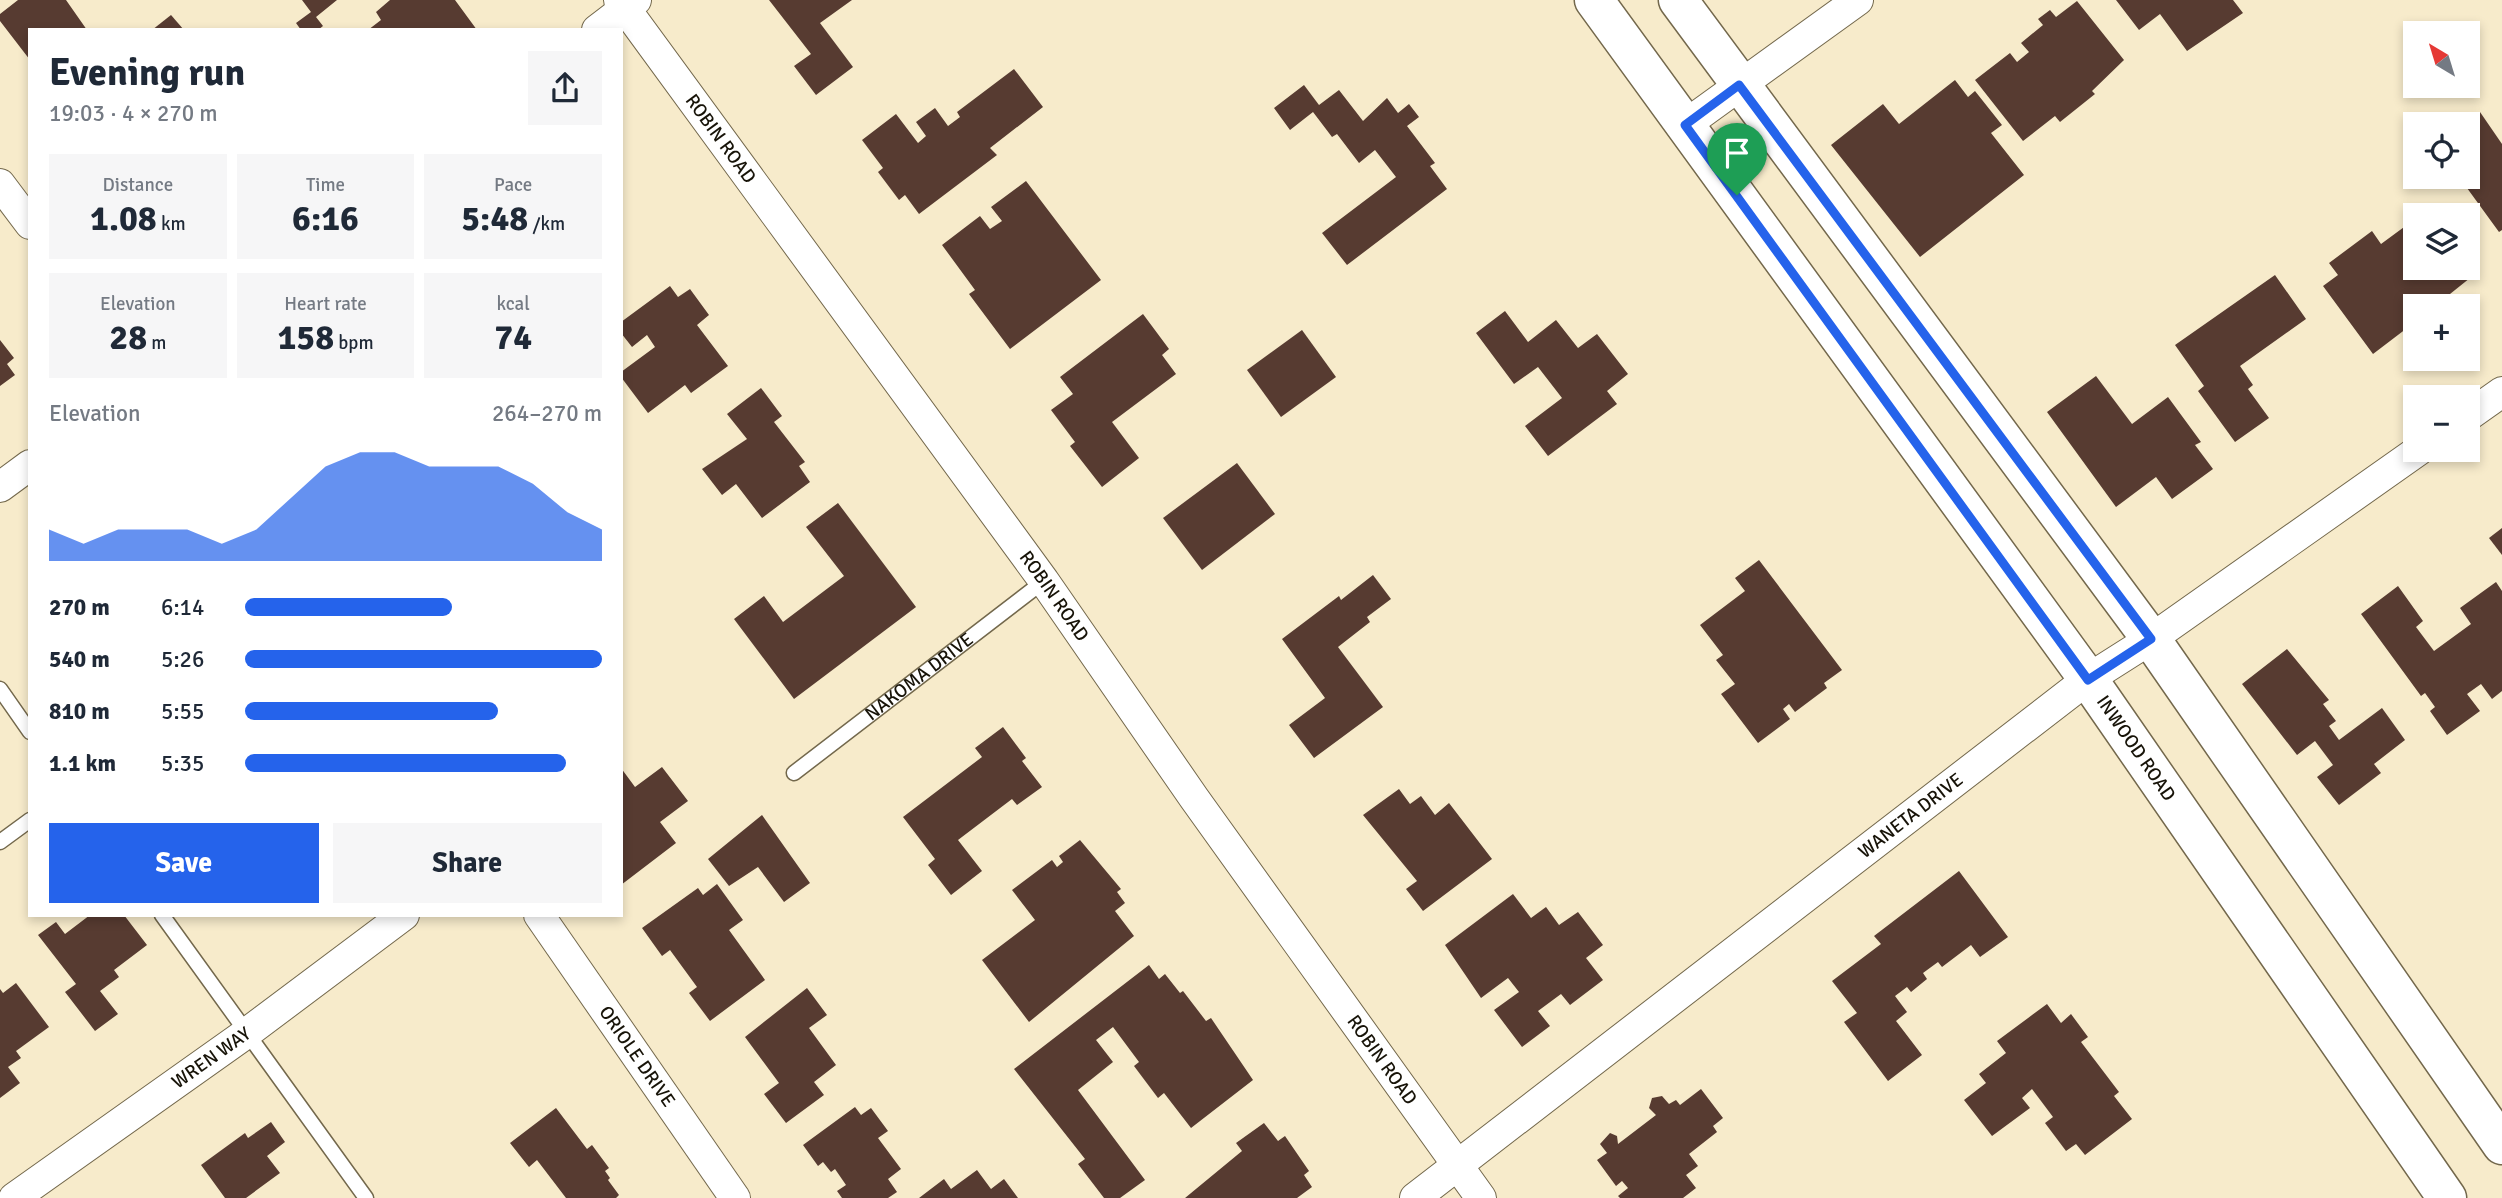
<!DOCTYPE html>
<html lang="en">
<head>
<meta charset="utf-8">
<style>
	:root { --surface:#fff; --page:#f6f6f7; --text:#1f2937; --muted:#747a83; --accent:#2563eb }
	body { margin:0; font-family:Signika,sans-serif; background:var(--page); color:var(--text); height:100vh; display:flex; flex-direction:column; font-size:26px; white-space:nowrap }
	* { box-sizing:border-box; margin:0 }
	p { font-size:23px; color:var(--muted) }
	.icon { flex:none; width:38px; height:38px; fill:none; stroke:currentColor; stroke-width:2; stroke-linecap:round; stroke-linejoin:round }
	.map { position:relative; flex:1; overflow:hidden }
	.sheet { position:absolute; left:28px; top:28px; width:595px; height:889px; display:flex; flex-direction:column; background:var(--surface); border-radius:0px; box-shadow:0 4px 10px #0003 }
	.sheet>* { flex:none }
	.needle { width:46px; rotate:322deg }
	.controls { position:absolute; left:2403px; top:21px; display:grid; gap:14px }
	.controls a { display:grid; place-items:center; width:77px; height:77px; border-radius:0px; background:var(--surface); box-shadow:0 4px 10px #0003; font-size:35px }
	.pin { position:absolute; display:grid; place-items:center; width:60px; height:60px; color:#fff; margin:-72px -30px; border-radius:50% 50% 50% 0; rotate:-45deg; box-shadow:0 0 7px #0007 }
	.pin .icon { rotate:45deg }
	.round { display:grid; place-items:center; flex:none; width:74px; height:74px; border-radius:0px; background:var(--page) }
	.head { display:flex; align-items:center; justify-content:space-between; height:119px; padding:0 21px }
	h1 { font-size:38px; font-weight:700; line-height:52px }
	.stats { display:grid; grid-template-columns:repeat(3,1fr); gap:10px; height:119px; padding:7px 21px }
	.stats div { display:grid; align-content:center; border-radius:0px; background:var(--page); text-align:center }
	.stats b { font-size:35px; font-weight:700 }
	.stats small { font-size:19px; font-weight:400 }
	.stats p { font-size:19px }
	.chart { height:196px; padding:14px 21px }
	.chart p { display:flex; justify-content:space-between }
	.chart svg { width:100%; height:126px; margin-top:7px; fill:var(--accent); opacity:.7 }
	.button { display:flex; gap:14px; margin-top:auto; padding:14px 21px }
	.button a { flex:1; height:80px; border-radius:0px; background:var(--accent); color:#fff; font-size:28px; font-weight:700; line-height:80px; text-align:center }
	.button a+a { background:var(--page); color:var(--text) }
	ul { padding:0 21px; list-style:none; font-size:23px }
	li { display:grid; grid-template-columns:112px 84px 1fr; align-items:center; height:52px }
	li i { height:18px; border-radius:9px; background:var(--accent) }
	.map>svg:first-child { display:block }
</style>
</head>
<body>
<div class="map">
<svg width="2502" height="1198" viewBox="0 0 2502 1198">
	<rect width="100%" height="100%" fill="#f7ebcb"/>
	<g fill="#573b31">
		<polygon points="18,0 66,0 87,30 30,30 30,60 0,21 0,14"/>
		<polygon points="302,0 337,0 316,17 323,26 318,30 301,30 296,23 311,12"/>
		<polygon points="390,0 455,0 477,30 368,30 381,20 376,12"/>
		<polygon points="769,0 852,0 820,23 853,67 816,95 794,66 811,54"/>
		<polygon points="2116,0 2233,0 2243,13 2187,51 2160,14 2139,30"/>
		<polygon points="2077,1 2124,60 2092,91 2095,94 2060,122 2055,116 2023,141 1975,80 2010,53 2017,62 2029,52 2021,43 2043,25 2038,19 2050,10 2056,17"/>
		<polygon points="171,15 184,30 152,30"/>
		<polygon points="1014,69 1043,107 990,148 997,155 919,214 905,195 899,200 878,172 883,168 862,140 896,114 918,143 926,136 916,122 935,108 948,126 960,117 957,112"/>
		<polygon points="1955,80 1968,97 1975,91 2002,125 1991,133 2024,175 1920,257 1831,145 1883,104 1899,124"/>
		<polygon points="1304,85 1319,105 1339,90 1363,121 1387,98 1398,113 1409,104 1419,117 1407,126 1435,163 1430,166 1447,189 1347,265 1322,233 1396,177 1375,150 1359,163 1337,134 1332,137 1313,112 1290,130 1274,108"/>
		<polygon points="2480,112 2502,144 2502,230 2499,232 2459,177 2468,177 2468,124 2463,124"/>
		<polygon points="1026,181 1101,280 1010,349 969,294 975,290 942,245 980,216 990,229 1002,221 991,207"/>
		<polygon points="2415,219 2415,268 2468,268 2468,263 2475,274 2435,306 2415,306 2415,322 2373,354 2323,286 2338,275 2329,263 2372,231 2381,244"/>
		<polygon points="2275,275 2306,319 2240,366 2253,385 2248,389 2269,418 2235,442 2198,391 2204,386 2175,345"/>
		<polygon points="670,286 678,297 690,289 709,315 697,325 728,366 691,393 685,385 648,413 621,377 621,372 655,347 647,335 632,347 621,333 621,322"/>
		<polygon points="1505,311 1528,342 1556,320 1578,348 1597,334 1628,374 1607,391 1617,404 1548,456 1525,426 1562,398 1538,367 1514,384 1476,333"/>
		<polygon points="1143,314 1169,349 1162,355 1176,374 1112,422 1139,458 1102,487 1070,446 1075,442 1051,410 1073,394 1060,377"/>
		<polygon points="1302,330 1336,377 1281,417 1247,370"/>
		<polygon points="0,340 14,358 7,364 15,375 0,386"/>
		<polygon points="2096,376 2132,424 2168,397 2201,442 2195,445 2213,469 2172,499 2156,477 2116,507 2047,412"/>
		<polygon points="761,388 782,416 774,422 805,462 799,466 810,482 762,518 736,484 722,495 702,469 747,439 727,414"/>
		<polygon points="1237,463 1275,514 1202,570 1163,518"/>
		<polygon points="838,503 916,607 794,699 734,619 764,596 783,622 844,576 806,527"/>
		<polygon points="2502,528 2502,555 2489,538"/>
		<polygon points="1759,560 1842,670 1824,683 1827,688 1795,712 1789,704 1783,709 1790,719 1758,743 1721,694 1735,684 1716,660 1723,655 1700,625 1745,591 1735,578"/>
		<polygon points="1373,575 1391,599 1367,617 1370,622 1338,647 1383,707 1314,758 1289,725 1325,698 1282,639 1339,596 1341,600"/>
		<polygon points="2496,582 2502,591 2502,691 2492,699 2481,684 2467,694 2480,711 2447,735 2430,711 2435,707 2425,693 2421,696 2361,614 2398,586 2423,621 2416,627 2434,651 2471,624 2460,608"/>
		<polygon points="2287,649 2329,700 2323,704 2336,721 2329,726 2339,740 2382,708 2405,740 2374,764 2381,773 2339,805 2317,777 2333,765 2315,741 2297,755 2242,684"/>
		<polygon points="1003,727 1026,758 1022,761 1042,787 1017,805 1012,799 958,840 982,871 951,895 928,865 935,859 903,817 982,757 975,748"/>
		<polygon points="662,767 688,801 660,822 676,843 621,885 621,768 635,787"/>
		<polygon points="1399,789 1410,804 1421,796 1435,815 1449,803 1492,859 1423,911 1406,889 1417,881 1363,815"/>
		<polygon points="762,815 810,883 784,902 758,867 729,886 708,859"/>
		<polygon points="1080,840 1121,889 1117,892 1125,903 1115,911 1134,936 1029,1022 982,960 1035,920 1012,890 1052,860 1057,867 1063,862 1059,856"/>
		<polygon points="1959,871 2008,937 1980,957 1971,945 1942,967 1938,962 1923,973 1927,979 1911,992 1907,987 1895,996 1907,1012 1896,1021 1922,1055 1888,1081 1844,1022 1857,1013 1832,981 1881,944 1874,936"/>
		<polygon points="717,884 743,920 729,930 765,980 710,1021 689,993 697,987 670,950 662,956 642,928 698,888 703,895"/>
		<polygon points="1513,894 1531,918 1546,907 1559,925 1578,912 1603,945 1586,958 1603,980 1570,1005 1561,994 1538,1011 1550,1026 1522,1047 1494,1010 1519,992 1508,978 1481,998 1445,945"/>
		<polygon points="90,915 124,915 147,945 114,970 119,977 100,991 118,1014 95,1031 65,992 76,984 38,935 56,922 65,934"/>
		<polygon points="1149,965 1159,979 1165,974 1180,993 1183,991 1206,1021 1211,1018 1253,1080 1191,1128 1164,1093 1158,1098 1134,1066 1139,1062 1113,1027 1096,1040 1113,1062 1078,1090 1145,1180 1120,1198 1104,1198 1078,1164 1085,1159 1014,1069"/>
		<polygon points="16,983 49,1027 16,1051 21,1058 8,1067 20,1083 0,1098 0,989 3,993"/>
		<polygon points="807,988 827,1015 809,1028 836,1065 814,1082 824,1095 786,1123 764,1094 779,1083 745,1037"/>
		<polygon points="2047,1004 2061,1023 2071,1014 2088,1037 2081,1042 2119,1092 2114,1096 2132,1119 2085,1155 2076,1144 2066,1151 2045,1123 2053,1117 2032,1089 2022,1098 2030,1108 1992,1136 1964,1100 1986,1083 1979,1074 2006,1053 1997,1041"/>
		<polygon points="1701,1089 1723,1118 1713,1126 1717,1132 1689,1154 1698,1166 1686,1175 1696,1188 1683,1198 1620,1198 1618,1196 1628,1188 1622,1181 1616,1186 1597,1160 1607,1153 1600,1144 1610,1133 1617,1136 1618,1144 1656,1115 1649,1108 1652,1098 1662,1096 1669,1104 1676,1100 1680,1105"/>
		<polygon points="855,1107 861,1115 871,1108 888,1131 878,1138 901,1169 888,1179 897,1192 888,1198 842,1198 837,1191 846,1185 835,1169 831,1172 823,1162 818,1166 803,1145"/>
		<polygon points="556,1108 587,1149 592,1145 609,1168 605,1171 610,1178 608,1180 619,1195 616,1198 566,1198 537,1160 529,1167 510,1143"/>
		<polygon points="271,1122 285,1142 267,1156 280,1173 246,1198 225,1198 201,1165 245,1133 248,1138"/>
		<polygon points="1264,1123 1278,1141 1285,1136 1309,1171 1304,1175 1312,1187 1297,1198 1185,1198 1242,1151 1236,1143"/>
		<polygon points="977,1170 991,1189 1004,1179 1018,1198 919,1198 944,1179 951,1189"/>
	</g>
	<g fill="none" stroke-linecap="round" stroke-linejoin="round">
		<g stroke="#73684c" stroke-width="17">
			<g id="service">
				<polyline points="0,689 30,732"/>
				<path id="s1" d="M794,773L1044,581"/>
				<polyline points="0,842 30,820"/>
				<polyline points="162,915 366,1198"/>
			</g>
		</g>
		<g stroke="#73684c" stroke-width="32">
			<g id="minor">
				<path id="s2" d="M619,0L1044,581L1194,798L1481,1198"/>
				<polyline points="597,30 636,0"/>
				<polyline points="1685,125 1858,0"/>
				<polyline points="0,184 30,224"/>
				<polyline points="2468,416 2502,392"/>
				<polyline points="0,487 30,465"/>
				<path id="s3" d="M539,915L735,1198"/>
				<path id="s4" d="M14,1198L248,1032L404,915"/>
				<path id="s5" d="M1415,1198L2088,679L2151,639L2419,450"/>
			</g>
		</g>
		<g stroke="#73684c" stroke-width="41">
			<g id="secondary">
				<path id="s6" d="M1594,0L2088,679L2447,1198"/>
				<polyline points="1678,0 2151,639 2502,1145"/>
			</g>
		</g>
		<use href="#service" stroke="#fff" stroke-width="14"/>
		<use href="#minor" stroke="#fff" stroke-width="30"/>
		<use href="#secondary" stroke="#fff" stroke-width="38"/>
	</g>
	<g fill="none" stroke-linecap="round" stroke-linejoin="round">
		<g stroke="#fff" stroke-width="14">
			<polygon id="route" points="1739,85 2151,639 2088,680 1685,125"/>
		</g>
		<use href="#route" stroke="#2563eb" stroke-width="9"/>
	</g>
	<g text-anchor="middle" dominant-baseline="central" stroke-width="7" stroke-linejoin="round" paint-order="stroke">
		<g font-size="19" fill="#171308" stroke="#fff">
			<text stroke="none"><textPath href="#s2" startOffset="172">ROBIN ROAD</textPath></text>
			<text stroke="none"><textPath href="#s2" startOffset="738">ROBIN ROAD</textPath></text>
			<text stroke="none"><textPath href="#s1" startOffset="158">NAKOMA DRIVE</textPath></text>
			<text stroke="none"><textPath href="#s6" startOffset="924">INWOOD ROAD</textPath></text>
			<text stroke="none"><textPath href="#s5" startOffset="626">WANETA DRIVE</textPath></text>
			<text stroke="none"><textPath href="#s3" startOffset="172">ORIOLE DRIVE</textPath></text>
			<text stroke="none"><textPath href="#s4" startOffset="242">WREN WAY</textPath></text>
			<text stroke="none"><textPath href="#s2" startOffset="1306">ROBIN ROAD</textPath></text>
		</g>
	</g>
</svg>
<div class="controls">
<a><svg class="needle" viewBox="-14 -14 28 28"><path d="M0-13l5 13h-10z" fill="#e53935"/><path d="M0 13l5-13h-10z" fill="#747a83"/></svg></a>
<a><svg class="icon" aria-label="locate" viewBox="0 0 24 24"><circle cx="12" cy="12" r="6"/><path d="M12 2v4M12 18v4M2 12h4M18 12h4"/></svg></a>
<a><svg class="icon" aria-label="layers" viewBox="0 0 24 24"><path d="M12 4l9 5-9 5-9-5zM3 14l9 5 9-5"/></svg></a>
<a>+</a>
<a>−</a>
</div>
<div class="pin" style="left:1737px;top:195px;background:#1e9e55"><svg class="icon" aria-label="arrive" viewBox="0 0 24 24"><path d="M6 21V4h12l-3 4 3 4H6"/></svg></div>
<section class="sheet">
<div class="head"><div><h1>Evening run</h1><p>19:03 · 4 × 270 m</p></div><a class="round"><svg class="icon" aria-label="share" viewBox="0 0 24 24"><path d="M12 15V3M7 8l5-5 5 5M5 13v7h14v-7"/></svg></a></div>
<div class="stats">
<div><p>Distance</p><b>1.08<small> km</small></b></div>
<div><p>Time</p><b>6:16</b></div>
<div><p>Pace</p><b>5:48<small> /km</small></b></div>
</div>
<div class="stats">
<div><p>Elevation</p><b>28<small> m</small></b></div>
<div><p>Heart rate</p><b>158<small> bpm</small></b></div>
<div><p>kcal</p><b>74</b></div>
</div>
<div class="chart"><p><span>Elevation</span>264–270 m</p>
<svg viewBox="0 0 160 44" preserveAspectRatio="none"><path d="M0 44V33L10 38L20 33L30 33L40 33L50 38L60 33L70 22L80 11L90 6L100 6L110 11L120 11L130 11L140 17L150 27L160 33V44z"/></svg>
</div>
<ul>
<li><b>270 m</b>6:14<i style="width:58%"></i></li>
<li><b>540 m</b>5:26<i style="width:100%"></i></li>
<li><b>810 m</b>5:55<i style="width:71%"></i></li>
<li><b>1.1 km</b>5:35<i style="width:90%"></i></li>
</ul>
<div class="button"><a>Save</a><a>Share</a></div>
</section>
</div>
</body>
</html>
